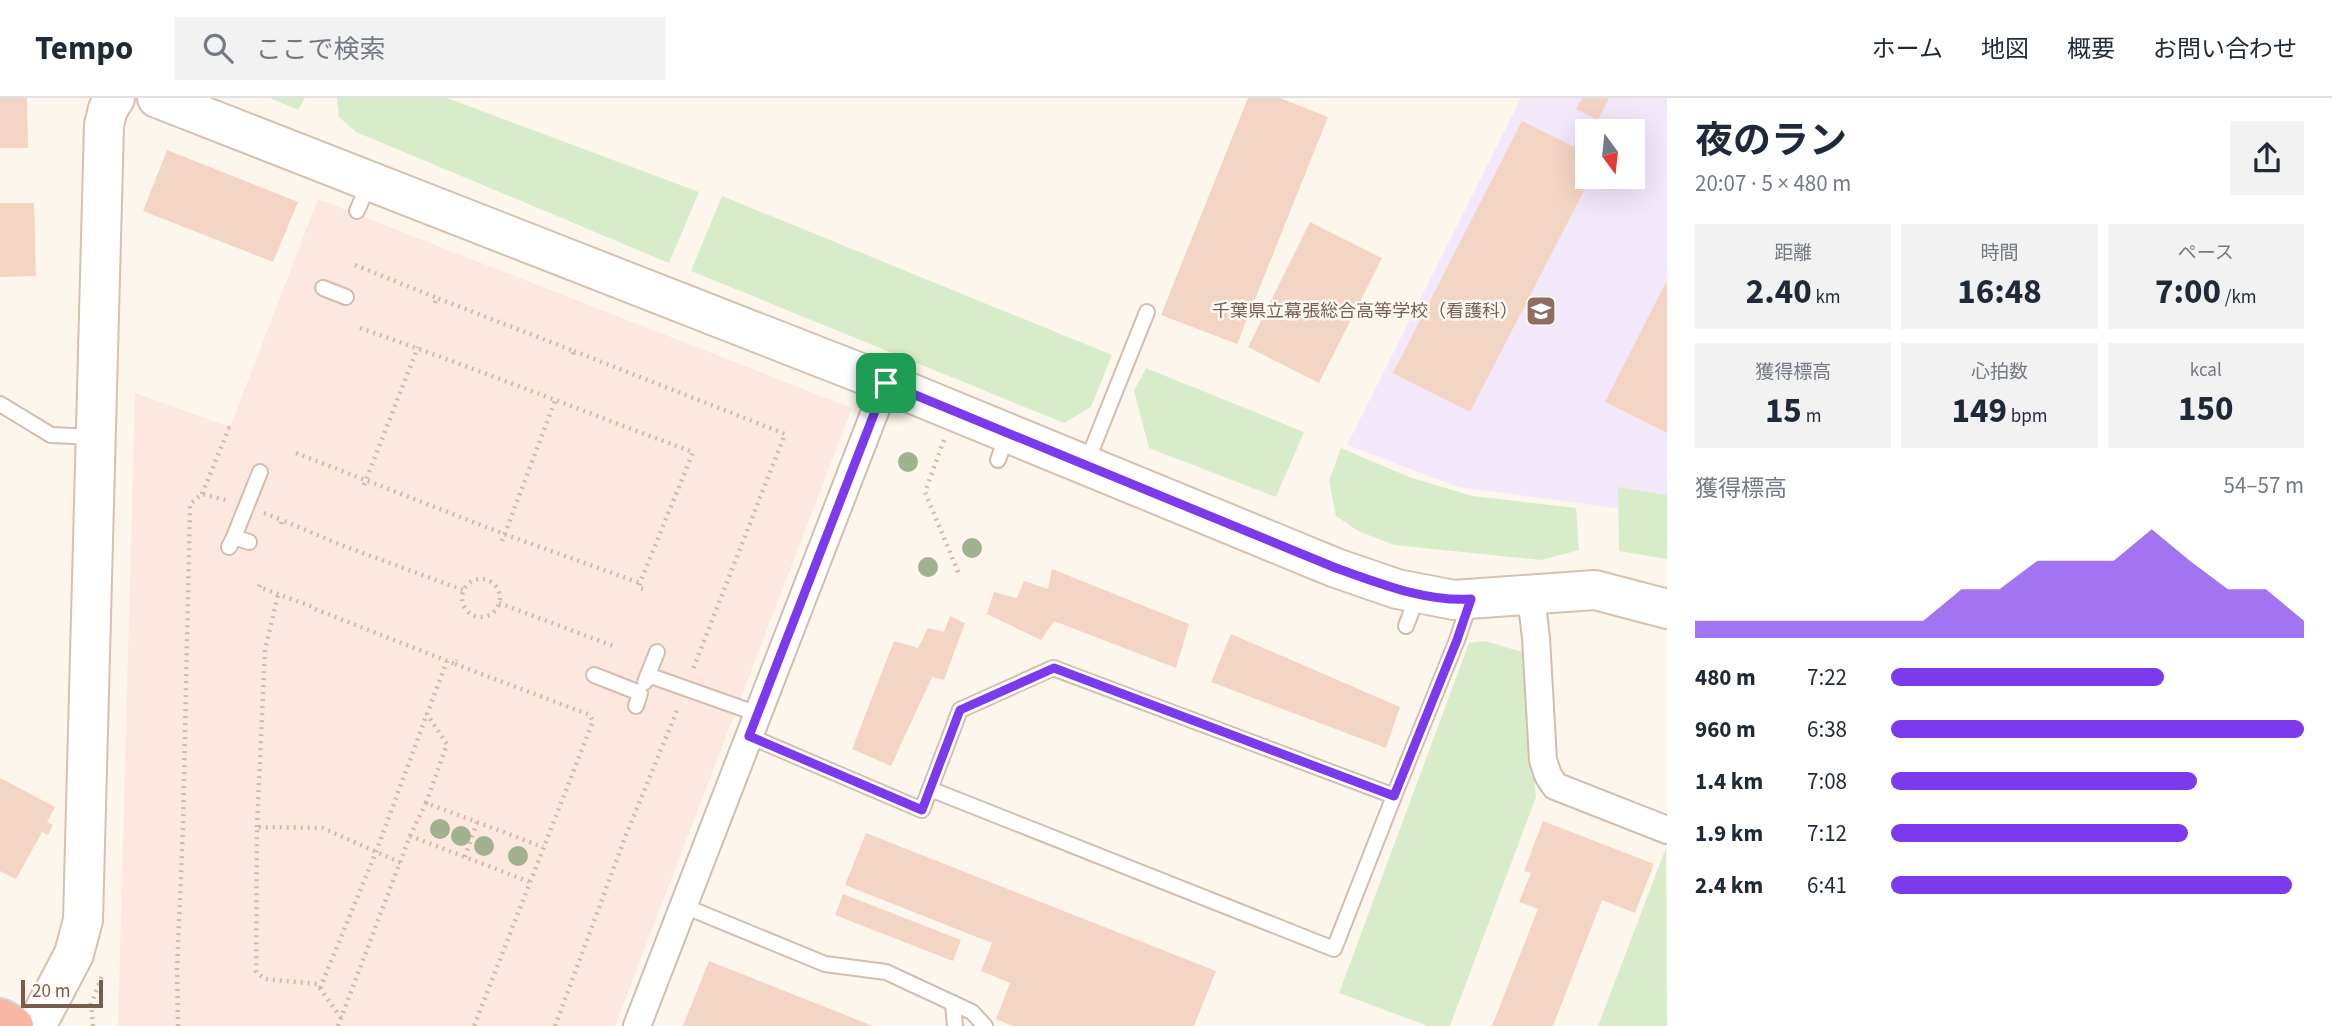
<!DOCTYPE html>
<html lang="ja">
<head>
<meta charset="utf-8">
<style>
	:root { --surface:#fff; --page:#f2f2f3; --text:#1f2937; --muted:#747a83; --line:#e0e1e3; --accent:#7c3aed }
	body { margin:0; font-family:"Source Sans 3","Noto Sans JP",sans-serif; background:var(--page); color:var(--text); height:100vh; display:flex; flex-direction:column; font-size:26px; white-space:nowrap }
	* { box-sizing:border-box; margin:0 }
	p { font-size:23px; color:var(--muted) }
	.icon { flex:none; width:38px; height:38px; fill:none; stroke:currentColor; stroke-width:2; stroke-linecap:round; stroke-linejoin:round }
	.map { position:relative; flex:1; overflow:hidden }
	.panel { display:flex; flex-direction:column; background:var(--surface); width:665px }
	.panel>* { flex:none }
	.needle { width:46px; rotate:165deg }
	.buttons { position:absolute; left:1575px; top:21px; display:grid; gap:14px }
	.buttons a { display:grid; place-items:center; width:70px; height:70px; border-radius:0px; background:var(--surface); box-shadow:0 7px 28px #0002; font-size:35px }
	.scale { position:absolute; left:21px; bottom:18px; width:82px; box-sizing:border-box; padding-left:7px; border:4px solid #7a5c4d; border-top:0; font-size:19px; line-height:24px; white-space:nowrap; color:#7a5c4d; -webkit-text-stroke:5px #fffaf3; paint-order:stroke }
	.pin { position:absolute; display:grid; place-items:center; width:60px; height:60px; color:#fff; margin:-30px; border-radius:14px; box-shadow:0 4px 10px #0006 }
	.round { display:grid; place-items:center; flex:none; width:74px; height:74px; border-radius:0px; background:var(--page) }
	.headline { display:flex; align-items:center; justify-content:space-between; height:119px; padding:0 28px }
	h1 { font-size:38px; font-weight:700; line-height:52px }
	.stats { display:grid; grid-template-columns:repeat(3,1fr); gap:10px; height:119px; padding:7px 28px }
	.stats div { display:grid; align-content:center; border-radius:0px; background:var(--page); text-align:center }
	.stats b { font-size:35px; font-weight:700 }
	.stats small { font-size:19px; font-weight:400 }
	.stats p { font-size:19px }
	.chart { height:196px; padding:14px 28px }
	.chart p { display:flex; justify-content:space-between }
	.chart svg { width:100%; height:126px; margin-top:7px; fill:var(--accent); opacity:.7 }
	ul { padding:0 28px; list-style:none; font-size:23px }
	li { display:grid; grid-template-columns:112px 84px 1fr; align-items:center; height:52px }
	li i { height:18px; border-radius:9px; background:var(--accent) }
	header { display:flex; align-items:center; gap:42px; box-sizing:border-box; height:98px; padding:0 35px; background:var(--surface); border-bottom:2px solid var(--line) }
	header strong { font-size:33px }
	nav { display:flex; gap:38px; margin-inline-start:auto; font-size:24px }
	.search { width:490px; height:63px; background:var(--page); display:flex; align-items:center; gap:18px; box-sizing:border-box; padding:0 24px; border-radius:0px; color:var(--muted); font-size:26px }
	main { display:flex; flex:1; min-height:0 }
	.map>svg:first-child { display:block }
</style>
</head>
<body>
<header>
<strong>Tempo</strong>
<div class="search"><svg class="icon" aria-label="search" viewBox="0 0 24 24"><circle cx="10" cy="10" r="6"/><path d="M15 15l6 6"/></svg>ここで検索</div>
<nav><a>ホーム</a><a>地図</a><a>概要</a><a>お問い合わせ</a></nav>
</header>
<main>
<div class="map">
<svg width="1667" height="928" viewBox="0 0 1667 928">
	<rect width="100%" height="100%" fill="#fdf6ec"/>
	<polygon fill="#fde8e0" points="318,101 852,310 615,928 118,928 135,295 230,329"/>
	<path fill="#f3e8fa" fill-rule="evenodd" d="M1521,0H1667V417L1458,389L1347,347ZM1587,33H1633V79H1587Z"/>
	<g fill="#d8ecc9">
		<polygon points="270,0 305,0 298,12"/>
		<polygon points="337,0 447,0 699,94 669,165 356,34 339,19"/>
		<polygon points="722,98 1112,257 1091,309 1064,325 691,173"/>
		<polygon points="1146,270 1304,334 1276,399 1149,350 1134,293"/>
		<polygon points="1341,350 1409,379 1472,398 1576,410 1579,452 1542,462 1394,447 1358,433 1336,418 1329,383"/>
		<polygon points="1618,389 1667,397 1667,461 1619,453"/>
		<polygon points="1485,543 1522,554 1536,699 1450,928 1428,928 1339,895 1469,545"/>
		<polygon points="1666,750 1667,928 1598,928"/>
	</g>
	<g fill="#f3d5c3">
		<polygon points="0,0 27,0 28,50 0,50"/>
		<polygon points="1248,0 1280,0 1328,19 1237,246 1161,217"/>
		<polygon points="1582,0 1609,0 1598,22 1576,11"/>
		<polygon points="1522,23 1587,55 1587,79 1591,79 1470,314 1393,275"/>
		<polygon points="167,52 298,104 273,164 143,113"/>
		<polygon points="0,105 34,105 36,178 0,179"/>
		<polygon points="1310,124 1382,160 1319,285 1248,249"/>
		<polygon points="1667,182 1667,335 1605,304"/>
		<polygon points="1052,471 1189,526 1176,570 1054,523 1041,542 987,516 994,494 1017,500 1024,483 1048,491"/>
		<polygon points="950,518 965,525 944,582 932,579 891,668 852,651 894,543 918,550 928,530 944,534"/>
		<polygon points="1231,536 1400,609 1386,650 1211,584"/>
		<polygon points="0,680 55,709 47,724 53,727 48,737 42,734 16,781 0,773"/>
		<polygon points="1543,723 1654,766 1635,815 1602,802 1553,928 1492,928 1538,811 1519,804 1531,775 1524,773"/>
		<polygon points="866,735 1216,873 1194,928 1013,928 996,921 1010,885 981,873 992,845 845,787"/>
		<polygon points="843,796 961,842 953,863 835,817"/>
		<polygon points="709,863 873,928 683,928"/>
	</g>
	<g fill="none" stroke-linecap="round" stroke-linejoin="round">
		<g stroke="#d1beb0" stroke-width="18">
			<g id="lane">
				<polyline points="357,113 369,85"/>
				<polyline points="323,190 346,199"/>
				<polyline points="0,306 51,337 95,339"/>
				<polyline points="998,362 1007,337"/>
				<polyline points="1086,366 1147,214"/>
				<polyline points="234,439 260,374"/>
				<polyline points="229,449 234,439 249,444"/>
				<polyline points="1406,528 1418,496"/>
				<polyline points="594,577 640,595 636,608"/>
				<polyline points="648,577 758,616"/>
				<polyline points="645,584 657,554"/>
				<polyline points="749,638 922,712 960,612 1053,570 1394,698 1457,542 1470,504"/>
				<polyline points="930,691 1334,851 1394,698"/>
				<polyline points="684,808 825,866 886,874 972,914 985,928"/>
				<polyline points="953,905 955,928"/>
			</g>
		</g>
		<g stroke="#d1beb0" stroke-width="30">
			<g id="street">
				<polyline points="1531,498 1536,540 1543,662 1548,677 1555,688 1667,732"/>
				<polyline points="637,928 886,285"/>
			</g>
		</g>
		<g stroke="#d6c0b0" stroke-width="42">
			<g id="secondary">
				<polyline points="157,0 886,285 1336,470 1397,491 1454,502 1595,492 1667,511"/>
				<polyline points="36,928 74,856 83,822 104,27 108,11 115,0"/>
			</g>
		</g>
		<g stroke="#dad1cd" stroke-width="42">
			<polyline id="highway" points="0,920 14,928"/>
		</g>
		<g stroke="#d9b8a5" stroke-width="4.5" stroke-dasharray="2 5" stroke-linecap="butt">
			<polyline points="355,167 437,200"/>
			<polyline points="435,205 437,200 574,253 573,257"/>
			<path d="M360,230C472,269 582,313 693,354L640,485L639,490L643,491"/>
			<polyline points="574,253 785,336 693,571"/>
			<polyline points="944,342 925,394 959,476"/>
			<polyline points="296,355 504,436 640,485"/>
			<polyline points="364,387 418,249"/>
			<polyline points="202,396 229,330 231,331"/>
			<polyline points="264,415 282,422"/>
			<polyline points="281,426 282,422 341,447 463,492"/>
			<polyline points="502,443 555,303"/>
			<circle cx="481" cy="500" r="19"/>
			<polyline points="260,487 259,489 316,510"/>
			<polyline points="499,505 616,549"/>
			<polyline points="315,511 455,566 457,562"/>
			<polyline points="455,566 590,617 593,623 474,928"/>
			<polyline points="426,705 447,646 427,616 447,563"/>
			<polyline points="257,729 265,552 278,497"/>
			<polyline points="410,738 426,705 543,749"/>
			<polyline points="465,759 477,724"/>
			<polyline points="320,890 376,754 427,616"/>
			<polyline points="341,920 317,886 265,881 256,874 257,729 323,730 401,765"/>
			<polyline points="93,928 91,907 102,878"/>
			<polyline points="178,928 177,873 183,729 190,406 202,396 226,402"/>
			<polyline points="338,928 410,738 530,784"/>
			<polyline points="555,928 626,737 678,610"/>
		</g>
		<use href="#lane" stroke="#fff" stroke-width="14"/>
		<use href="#street" stroke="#fff" stroke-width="26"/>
		<use href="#secondary" stroke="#fff" stroke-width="38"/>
		<use href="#highway" stroke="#f7b7a3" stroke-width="38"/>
	</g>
	<g fill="#a0b28e">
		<circle cx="908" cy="364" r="10"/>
		<circle cx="972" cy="450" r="10"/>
		<circle cx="928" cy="469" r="10"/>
		<circle cx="440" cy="731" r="10"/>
		<circle cx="461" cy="738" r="10"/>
		<circle cx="484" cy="748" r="10"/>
		<circle cx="518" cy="758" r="10"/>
	</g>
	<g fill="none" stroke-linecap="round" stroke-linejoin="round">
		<g stroke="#fff" stroke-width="14">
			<path id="route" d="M886,285L1336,470C1379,485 1425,504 1471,501L1457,542L1394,698L1054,570L960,612L922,712L749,638Z"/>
		</g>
		<use href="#route" stroke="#7c3aed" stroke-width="9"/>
	</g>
	<defs>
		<g id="school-square" transform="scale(1.575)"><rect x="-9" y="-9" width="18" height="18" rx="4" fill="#8d6e63" stroke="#fffaf3"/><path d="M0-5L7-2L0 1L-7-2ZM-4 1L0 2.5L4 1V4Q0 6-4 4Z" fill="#fff"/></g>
	</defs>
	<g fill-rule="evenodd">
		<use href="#school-square" x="1541" y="213"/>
	</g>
	<g text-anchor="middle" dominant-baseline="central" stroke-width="5" stroke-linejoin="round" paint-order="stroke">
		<g font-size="18" fill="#785e54" stroke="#fffaf3" text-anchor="end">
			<text x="1518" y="213">千葉県立幕張総合高等学校（看護科）</text>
		</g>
	</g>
</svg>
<div class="buttons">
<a><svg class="needle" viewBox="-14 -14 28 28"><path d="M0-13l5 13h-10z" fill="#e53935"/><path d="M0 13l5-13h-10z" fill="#747a83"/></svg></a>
</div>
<div class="scale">20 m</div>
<div class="pin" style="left:886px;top:285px;background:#1e9e55"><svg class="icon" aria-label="arrive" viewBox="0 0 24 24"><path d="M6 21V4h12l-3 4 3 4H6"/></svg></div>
</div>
<section class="panel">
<div class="headline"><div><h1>夜のラン</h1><p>20:07 · 5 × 480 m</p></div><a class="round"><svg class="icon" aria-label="share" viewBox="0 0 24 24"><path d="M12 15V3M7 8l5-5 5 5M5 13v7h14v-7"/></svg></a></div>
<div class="stats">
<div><p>距離</p><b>2.40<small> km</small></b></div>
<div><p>時間</p><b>16:48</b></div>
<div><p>ペース</p><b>7:00<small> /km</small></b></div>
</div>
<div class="stats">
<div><p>獲得標高</p><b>15<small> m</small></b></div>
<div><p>心拍数</p><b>149<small> bpm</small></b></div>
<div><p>kcal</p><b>150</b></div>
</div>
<div class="chart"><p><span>獲得標高</span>54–57 m</p>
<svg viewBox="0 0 160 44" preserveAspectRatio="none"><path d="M0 44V38L10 38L20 38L30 38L40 38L50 38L60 38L70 27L80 27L90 17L100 17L110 17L120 6L130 17L140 27L150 27L160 38V44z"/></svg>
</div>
<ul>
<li><b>480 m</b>7:22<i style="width:66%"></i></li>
<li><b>960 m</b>6:38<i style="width:100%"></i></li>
<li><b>1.4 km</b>7:08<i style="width:74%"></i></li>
<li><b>1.9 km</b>7:12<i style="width:72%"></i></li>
<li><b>2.4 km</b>6:41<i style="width:97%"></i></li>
</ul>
</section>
</main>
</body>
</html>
